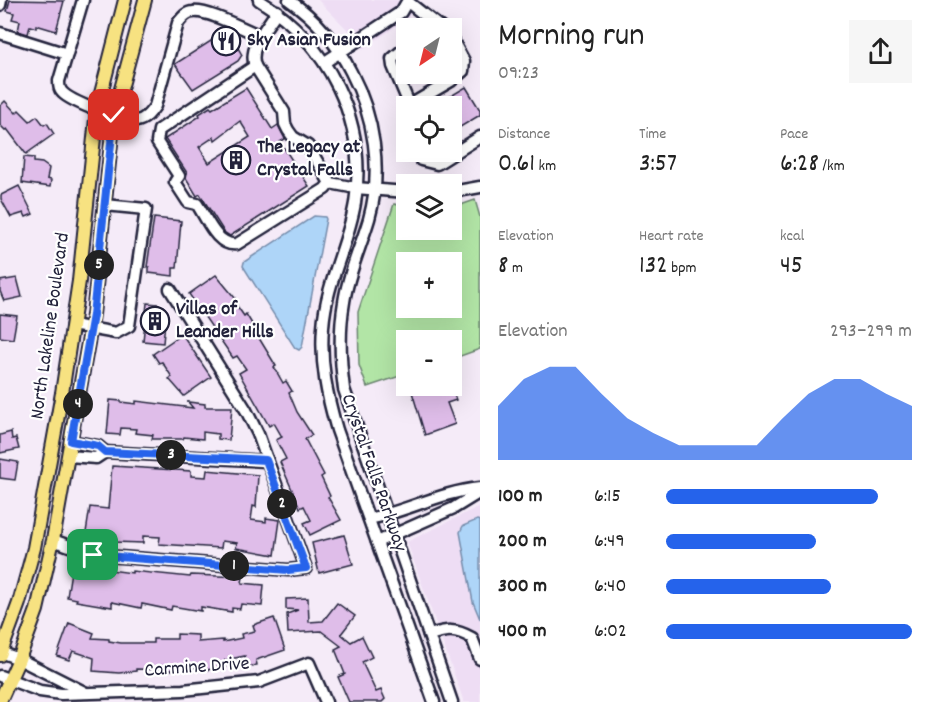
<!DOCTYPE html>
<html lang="en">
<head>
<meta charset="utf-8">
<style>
	:root { --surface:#fff; --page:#f6f6f6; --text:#222; --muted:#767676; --accent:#2563eb }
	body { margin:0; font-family:Dekko,sans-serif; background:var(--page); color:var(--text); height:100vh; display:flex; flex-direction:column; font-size:22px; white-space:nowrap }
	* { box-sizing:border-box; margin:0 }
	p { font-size:20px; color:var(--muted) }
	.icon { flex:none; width:33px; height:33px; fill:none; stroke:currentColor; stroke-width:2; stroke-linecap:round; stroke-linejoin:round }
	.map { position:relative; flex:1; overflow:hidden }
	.panel { display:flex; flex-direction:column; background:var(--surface); width:450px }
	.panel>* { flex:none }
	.needle { width:39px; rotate:215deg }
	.fabs { position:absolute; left:396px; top:18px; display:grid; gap:12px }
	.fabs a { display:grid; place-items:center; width:66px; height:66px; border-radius:0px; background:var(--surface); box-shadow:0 6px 24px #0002; font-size:30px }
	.pin { position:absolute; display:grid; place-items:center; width:51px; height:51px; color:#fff; margin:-26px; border-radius:12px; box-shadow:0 3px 9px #0006 }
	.km { position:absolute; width:30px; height:30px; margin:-15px; border-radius:50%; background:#222; color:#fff; font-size:16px; line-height:30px; text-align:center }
	.round { display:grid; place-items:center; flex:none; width:63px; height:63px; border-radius:0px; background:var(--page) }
	.headline { display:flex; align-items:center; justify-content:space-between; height:102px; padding:0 18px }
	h1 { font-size:33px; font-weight:600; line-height:45px }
	.metrics { display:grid; grid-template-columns:repeat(3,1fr); gap:9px; height:102px; padding:6px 18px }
	.metrics div { display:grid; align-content:center }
	.metrics b { font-size:26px; font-weight:600 }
	.metrics small { font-size:16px; font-weight:400 }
	.metrics p { font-size:16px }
	.chart { height:168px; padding:12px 18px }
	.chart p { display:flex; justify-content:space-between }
	.chart svg { width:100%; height:108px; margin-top:6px; fill:var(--accent); opacity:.7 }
	ul { padding:0 18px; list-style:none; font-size:20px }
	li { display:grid; grid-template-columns:96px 72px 1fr; align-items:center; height:45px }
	li i { height:15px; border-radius:8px; background:var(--accent) }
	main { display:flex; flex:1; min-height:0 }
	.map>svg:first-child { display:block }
</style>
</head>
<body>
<main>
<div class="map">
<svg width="480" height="702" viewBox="0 0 480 702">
	<rect width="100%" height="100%" fill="#f5ebf8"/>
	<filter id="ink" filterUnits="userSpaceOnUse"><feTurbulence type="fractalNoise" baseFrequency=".0167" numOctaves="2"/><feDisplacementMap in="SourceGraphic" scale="12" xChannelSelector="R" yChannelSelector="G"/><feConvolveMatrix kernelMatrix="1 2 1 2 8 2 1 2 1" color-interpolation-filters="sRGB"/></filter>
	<g filter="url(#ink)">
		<g fill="#eeddf4">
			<polygon points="318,0 419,0 408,18 363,49 353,35"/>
			<polygon points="480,506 480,702 464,702 407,542"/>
		</g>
		<path fill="#b2e5a6" stroke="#6a8470" stroke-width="1.5" fill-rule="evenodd" d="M475,200L480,217V349L452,359V340H406V374L367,387L359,365L358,312L394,204L406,207V230H452V208ZM406,262H452V308H406Z"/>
		<g fill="#aed5f8" stroke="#768dac" stroke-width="1.5">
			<polygon points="314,216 325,217 326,219 302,347 299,350 295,348 243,266 244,262"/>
			<polygon points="477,520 480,521 480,619 473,602 460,532 463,526"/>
		</g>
		<g fill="#dfbde9" stroke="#22223b" stroke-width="1.5" fill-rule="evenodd">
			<polygon points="10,0 64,1 56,31 36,25 36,28 30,26 28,34 18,31 20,21 12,19 14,13 7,11"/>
			<polygon points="228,30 242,55 238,61 193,89 175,64"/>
			<polygon points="466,87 480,110 480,115 452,132 452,106 434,106"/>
			<path d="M246,88L272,129L278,125L285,139L280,142L309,186L230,236L224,232L200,194L197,196L186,178L187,173L165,139L200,116L199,114L210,107L212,109ZM240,121L250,137L209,163L199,147L214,137L215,140Z"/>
			<polygon points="5,101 16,113 19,110 30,121 37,116 44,125 47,123 54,134 26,154 7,129 5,130 0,125 0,106"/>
			<polygon points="24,157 34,158 34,162 42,163 49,168 47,179 51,180 50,187 22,183"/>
			<polygon points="19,186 33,214 26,217 24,213 11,217 1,199 1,195"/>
			<polygon points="154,218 181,221 177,268 173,268 173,276 149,273 149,267 147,267"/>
			<polygon points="216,275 235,298 233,300 244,316 246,314 252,324 251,325 276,366 274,367 283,383 286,381 292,391 289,393 297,412 312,435 305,439 324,475 321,477 330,496 328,497 341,520 310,535 304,523 311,520 304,506 300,508 280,462 286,459 276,440 282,437 274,423 269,426 239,373 246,369 237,356 233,358 189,294"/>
			<polygon points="17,278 22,297 4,301 0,291 0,281"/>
			<polygon points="147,303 158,304 166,311 163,343 143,341"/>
			<polygon points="0,314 17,316 13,339 0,337"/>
			<polygon points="182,334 211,377 184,396 169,379 172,377 162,362 159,363 153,354"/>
			<polygon points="430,386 438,386 439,389 451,386 456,400 447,403 455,424 425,435 412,392"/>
			<polygon points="110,400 121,401 121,402 136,404 136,401 193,408 188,402 205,404 205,407 232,407 229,440 218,439 218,434 203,432 203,439 184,437 183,439 152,439 153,435 135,433 136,429 121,428 120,435 107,434"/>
			<polygon points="11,432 12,439 16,438 19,449 0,453 0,435"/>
			<polygon points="0,459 18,462 15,480 0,478"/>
			<polygon points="112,466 191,471 191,476 206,477 207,470 258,475 256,507 253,506 251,520 266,522 266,518 280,520 275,555 236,548 237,543 222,541 221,548 159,544 160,537 143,536 143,543 114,542 115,536 100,534 99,541 85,539 90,507 108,509"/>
			<polygon points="344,535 353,564 319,573 312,543"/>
			<polygon points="72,565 132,573 132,571 190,577 191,575 243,577 242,583 264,585 262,606 241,604 240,609 232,608 232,612 201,607 201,611 172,606 171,610 142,604 141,608 112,602 112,607 76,601 77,599 67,597"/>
			<polygon points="308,598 309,622 323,621 337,603 355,616 341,634 351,642 362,636 372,657 362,662 376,692 381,690 385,699 382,702 349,702 338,677 345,674 335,649 341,646 321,631 288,633 287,614 298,610 286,609 286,599"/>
			<polygon points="274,618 285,650 256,660 257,665 247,667 245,656 225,660 225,668 204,670 204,668 172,668 172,670 136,669 136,671 119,673 93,671 94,658 73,651 69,660 57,656 69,623 94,633 92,638 109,639 109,641 121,643 153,643 153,639 177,639 177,634 198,635 198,642 223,640 223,642 242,638 241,634 255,631 253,625"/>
		</g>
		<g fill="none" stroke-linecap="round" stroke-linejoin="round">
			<g stroke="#22223b" stroke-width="15">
				<g id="minor">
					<path d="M83,0L59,81C59,86 59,90 64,94C75,103 123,122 136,121C145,120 150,113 155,106L178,23C182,18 186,12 193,12C209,10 245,30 261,36"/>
					<path d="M259,0C328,43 368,121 355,203C348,245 326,283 323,327C320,363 327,396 337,430L434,702"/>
					<path d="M289,0C315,18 337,44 351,72C374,116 383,170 369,219C361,246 348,274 344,302C339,331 340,360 344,389L452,702"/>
					<polyline points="408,2 441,28"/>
					<polyline points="0,5 1,0"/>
					<polyline points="0,33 67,54"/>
					<polyline points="406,47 392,59 393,66 410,106"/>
					<polyline points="325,62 401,12 408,0"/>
					<path d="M255,66C248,47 267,27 277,11"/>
					<polyline points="410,105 451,81 463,71 464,61 452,39"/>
					<polyline points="416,152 421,160 437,164 480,137"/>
					<path d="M330,183L308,146L293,137L288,130L285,124L284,112L255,66L159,130L157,142L179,176L175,182L188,202L197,204C207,219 217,247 237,244L325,189L330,183L356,188L406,192"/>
					<polyline points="452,192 480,187"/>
					<polyline points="72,325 116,333 129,326 146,209 105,205"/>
					<polyline points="105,452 266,461"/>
					<polyline points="68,456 96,458 105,452 98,446 71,441"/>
					<path d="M369,519C407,511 441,492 480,488"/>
					<polyline points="53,540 94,555 288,570 306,568 258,434 246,410 170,289"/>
					<polyline points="377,542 454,508 480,492"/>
					<path d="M429,635C447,630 455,628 472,638L480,659"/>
					<polyline points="0,652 19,659 84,692"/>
					<polyline points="0,676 40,691 61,694 183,690 259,682 309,663 326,702"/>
				</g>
			</g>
			<g stroke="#22223b" stroke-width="16">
				<g id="major">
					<polyline points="0,655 19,603 34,548 62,393 79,281 97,109 125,0"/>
					<polyline points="0,701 19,659 37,610 53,540 93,315 114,115 145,0"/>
				</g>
			</g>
			<use href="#minor" stroke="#fff" stroke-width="10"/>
			<use href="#major" stroke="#f7e281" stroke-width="12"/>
		</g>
	</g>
	<g fill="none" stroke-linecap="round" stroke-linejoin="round" filter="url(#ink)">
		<g stroke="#fff" stroke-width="12">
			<polyline id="route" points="93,555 288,570 306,568 266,460 105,452 98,446 71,441 93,315 114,115"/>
		</g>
		<use href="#route" stroke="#2563eb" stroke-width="8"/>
	</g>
	<defs>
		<g id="restaurant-ring" transform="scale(1.5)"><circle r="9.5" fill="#fff" stroke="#22223b" stroke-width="1.5"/><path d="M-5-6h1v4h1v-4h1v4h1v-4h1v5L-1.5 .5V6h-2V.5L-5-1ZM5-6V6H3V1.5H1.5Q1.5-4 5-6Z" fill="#22223b"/></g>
		<g id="building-ring" transform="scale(1.5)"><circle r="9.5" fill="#fff" stroke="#22223b" stroke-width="1.5"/><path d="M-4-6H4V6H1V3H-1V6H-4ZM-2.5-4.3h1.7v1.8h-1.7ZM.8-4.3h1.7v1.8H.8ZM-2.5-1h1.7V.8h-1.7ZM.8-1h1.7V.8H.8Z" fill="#22223b"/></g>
	</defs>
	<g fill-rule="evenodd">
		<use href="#restaurant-ring" x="226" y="41"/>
		<use href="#building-ring" x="236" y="160"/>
		<use href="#building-ring" x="155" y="321"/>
	</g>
	<g text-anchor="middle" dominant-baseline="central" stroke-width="4.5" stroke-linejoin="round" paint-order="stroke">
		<g font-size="20" font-weight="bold" fill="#22223b" stroke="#fff" text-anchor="start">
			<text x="247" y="41">Sky Asian Fusion</text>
			<text x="257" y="148">The Legacy at<tspan x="257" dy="23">Crystal Falls</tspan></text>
			<text x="176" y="310">Villas of<tspan x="176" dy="23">Leander Hills</tspan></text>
		</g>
		<g font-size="20" fill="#22223b" stroke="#fff">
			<text transform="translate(51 326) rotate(-82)">North Lakeline Boulevard</text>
			<text transform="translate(373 473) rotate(71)">Crystal Falls Parkway</text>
			<text transform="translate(197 668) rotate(-4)">Carmine Drive</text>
		</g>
	</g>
</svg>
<div class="fabs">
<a><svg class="needle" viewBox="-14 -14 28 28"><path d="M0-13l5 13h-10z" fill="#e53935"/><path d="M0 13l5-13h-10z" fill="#767676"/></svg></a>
<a><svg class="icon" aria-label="locate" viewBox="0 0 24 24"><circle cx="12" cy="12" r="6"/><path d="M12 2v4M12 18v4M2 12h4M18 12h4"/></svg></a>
<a><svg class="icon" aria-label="layers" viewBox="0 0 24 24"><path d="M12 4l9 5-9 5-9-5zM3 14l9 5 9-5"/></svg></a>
<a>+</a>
<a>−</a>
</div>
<div class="pin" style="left:93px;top:555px;background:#1e9e55"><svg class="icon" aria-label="arrive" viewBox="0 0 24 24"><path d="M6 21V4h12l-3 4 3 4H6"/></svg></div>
<div class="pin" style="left:114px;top:115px;background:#d93025"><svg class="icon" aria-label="check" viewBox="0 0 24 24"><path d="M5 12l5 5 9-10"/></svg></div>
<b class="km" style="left:234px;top:566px">1</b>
<b class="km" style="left:282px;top:504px">2</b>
<b class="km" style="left:171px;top:455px">3</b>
<b class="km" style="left:78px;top:404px">4</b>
<b class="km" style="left:99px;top:265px">5</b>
</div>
<section class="panel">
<div class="headline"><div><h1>Morning run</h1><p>09:23</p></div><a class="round"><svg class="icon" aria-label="share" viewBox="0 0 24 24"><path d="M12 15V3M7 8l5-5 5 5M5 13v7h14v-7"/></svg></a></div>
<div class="metrics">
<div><p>Distance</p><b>0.61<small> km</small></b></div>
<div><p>Time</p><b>3:57</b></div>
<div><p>Pace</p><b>6:28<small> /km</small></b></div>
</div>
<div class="metrics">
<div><p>Elevation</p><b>8<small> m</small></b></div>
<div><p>Heart rate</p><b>132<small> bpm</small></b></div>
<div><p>kcal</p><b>45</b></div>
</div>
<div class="chart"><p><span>Elevation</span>293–299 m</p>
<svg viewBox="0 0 160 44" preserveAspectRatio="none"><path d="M0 44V22L10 11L20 6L30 6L40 17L50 27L60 33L70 38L80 38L90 38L100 38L110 27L120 17L130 11L140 11L150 17L160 22V44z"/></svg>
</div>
<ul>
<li><b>100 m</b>6:15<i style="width:86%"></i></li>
<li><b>200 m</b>6:49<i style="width:61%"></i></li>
<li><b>300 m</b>6:40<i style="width:67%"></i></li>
<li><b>400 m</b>6:02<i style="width:100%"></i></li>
</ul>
</section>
</main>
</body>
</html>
